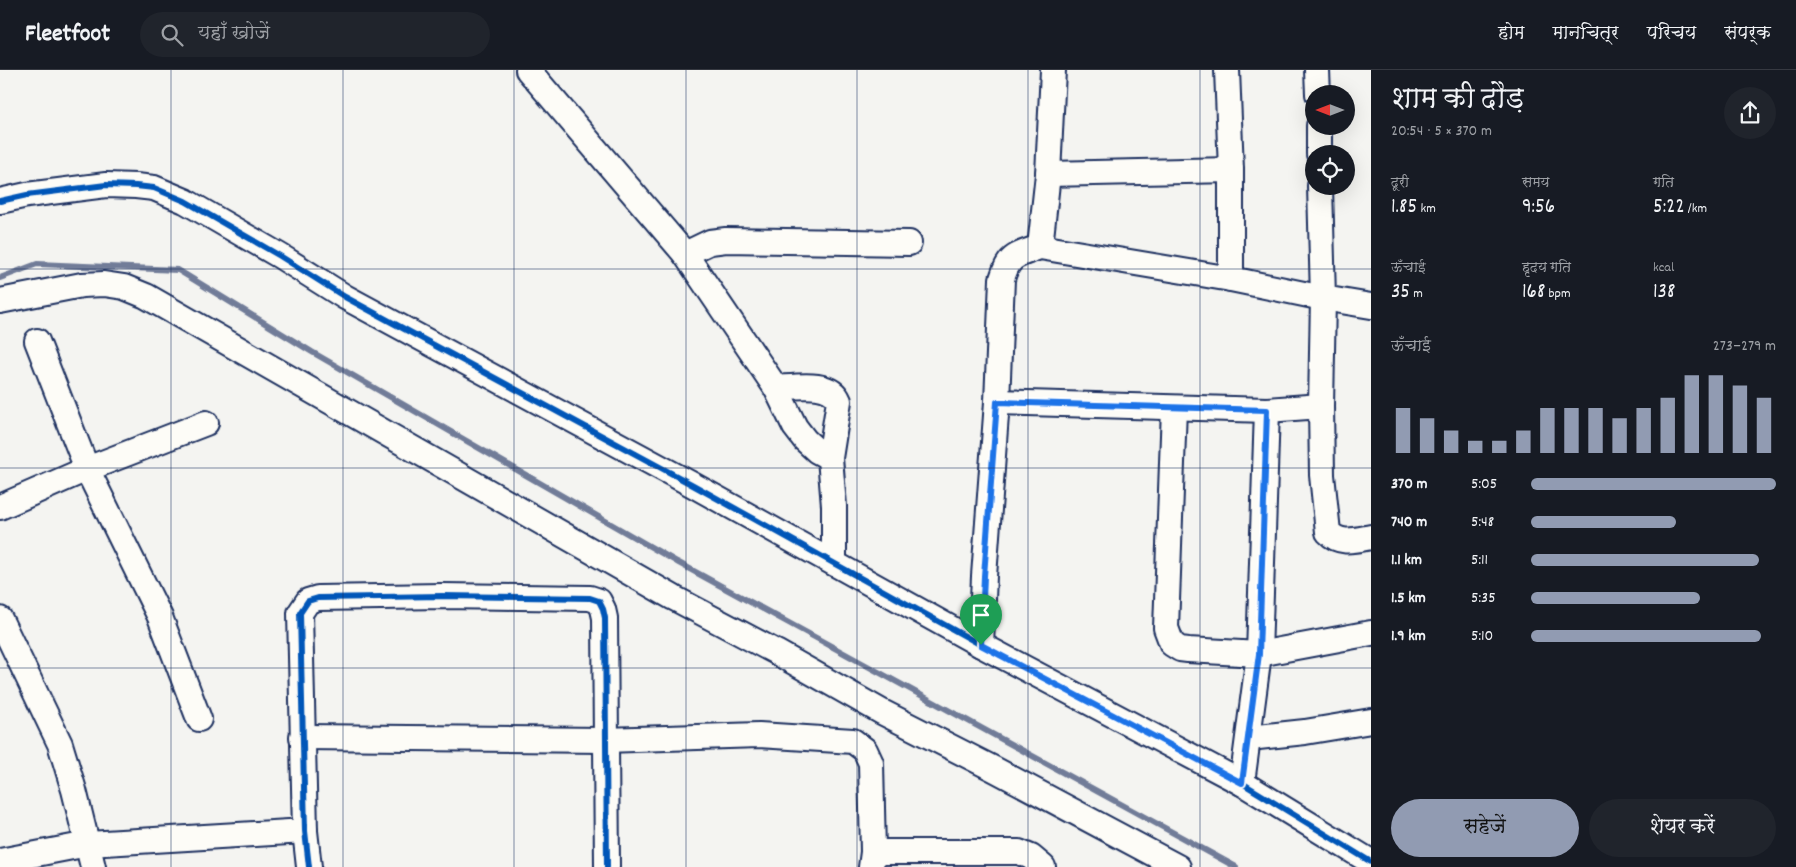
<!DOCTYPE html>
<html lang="hi">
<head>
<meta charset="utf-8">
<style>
	:root { --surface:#171b24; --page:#20242c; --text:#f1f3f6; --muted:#9ea1a6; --line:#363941; --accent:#919bb2 }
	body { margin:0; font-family:Dekko,"Playpen Sans Deva",sans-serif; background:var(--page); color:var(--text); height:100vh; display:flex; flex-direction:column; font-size:19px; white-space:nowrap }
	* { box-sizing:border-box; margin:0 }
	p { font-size:16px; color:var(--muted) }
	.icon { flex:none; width:28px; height:28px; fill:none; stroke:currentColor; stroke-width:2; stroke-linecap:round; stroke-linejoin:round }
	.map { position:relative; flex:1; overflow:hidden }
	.details { display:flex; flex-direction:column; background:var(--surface); width:425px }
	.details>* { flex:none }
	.needle { width:32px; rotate:270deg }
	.buttons { position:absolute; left:1305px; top:15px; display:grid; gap:10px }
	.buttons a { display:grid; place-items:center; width:50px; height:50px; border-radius:50%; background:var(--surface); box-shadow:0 5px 20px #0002; font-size:25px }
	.pin { position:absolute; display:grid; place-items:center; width:42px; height:42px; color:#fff; margin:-51px -21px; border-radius:50% 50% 50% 0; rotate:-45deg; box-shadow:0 0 5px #0007 }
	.pin .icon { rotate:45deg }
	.round { display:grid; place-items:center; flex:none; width:52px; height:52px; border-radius:26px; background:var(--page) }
	.headline { display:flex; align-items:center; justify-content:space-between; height:85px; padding:0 20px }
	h1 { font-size:28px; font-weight:600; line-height:38px }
	.figures { display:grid; grid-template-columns:repeat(3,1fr); gap:8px; height:85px; padding:5px 20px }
	.figures div { display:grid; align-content:center }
	.figures b { font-size:21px; font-weight:600 }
	.figures small { font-size:14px; font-weight:400 }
	.figures p { font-size:14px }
	.chart { height:140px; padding:10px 20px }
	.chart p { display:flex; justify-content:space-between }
	.chart svg { width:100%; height:90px; margin-top:5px; stroke:var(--accent); stroke-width:6 }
	.cta { display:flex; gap:10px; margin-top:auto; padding:10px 20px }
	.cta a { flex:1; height:58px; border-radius:30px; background:var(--accent); color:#111; font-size:20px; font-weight:600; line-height:58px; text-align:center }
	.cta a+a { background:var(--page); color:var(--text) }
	ul { padding:0 20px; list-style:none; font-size:16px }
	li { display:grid; grid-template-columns:80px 60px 1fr; align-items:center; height:38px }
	li i { height:12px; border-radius:6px; background:var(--accent) }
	header { display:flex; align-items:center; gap:30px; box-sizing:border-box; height:70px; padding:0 25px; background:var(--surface); border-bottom:1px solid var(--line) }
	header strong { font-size:24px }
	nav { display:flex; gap:28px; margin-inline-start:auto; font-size:18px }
	.search { width:350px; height:45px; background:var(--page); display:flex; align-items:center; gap:12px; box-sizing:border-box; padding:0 18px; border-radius:28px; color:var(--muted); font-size:19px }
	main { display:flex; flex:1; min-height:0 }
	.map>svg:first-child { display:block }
</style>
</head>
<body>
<header>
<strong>Fleetfoot</strong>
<div class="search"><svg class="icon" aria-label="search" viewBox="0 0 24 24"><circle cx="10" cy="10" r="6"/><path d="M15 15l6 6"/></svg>यहाँ खोजें</div>
<nav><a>होम</a><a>मानचित्र</a><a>परिचय</a><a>संपर्क</a></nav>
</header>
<main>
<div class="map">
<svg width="1371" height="797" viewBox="0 0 1371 797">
	<rect width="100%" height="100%" fill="#f4f4f1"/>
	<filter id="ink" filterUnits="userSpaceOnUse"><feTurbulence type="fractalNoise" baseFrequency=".02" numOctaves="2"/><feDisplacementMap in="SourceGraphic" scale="10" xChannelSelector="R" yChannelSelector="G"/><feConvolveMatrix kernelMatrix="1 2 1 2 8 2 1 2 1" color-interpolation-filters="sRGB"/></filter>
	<g filter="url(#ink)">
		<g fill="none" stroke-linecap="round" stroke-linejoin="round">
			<polyline stroke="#717c98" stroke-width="6" points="0,208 37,194 178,200 312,282 677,492 1236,797"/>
			<g stroke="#1b2f5e" stroke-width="28">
				<g id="minor">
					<polyline points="528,0 685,184 776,318 795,357 805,370 817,381 830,388"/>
					<polyline points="1227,0 1231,100 1231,209"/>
					<polyline points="1317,0 1318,24"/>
					<polyline points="1319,56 1319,84"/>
					<polyline points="1048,104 1231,100"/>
					<path d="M1320,116L1323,228L1321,336L1322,405L1328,462C1340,475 1355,470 1371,467"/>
					<polyline points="0,131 27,125 106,115 136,116 154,118 185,131 280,186 345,227 693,415 981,575 1242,713 1371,792"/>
					<polyline points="1040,177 1048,104 1053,0"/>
					<polyline points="685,184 710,172 726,170 909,173"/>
					<polyline points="0,231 82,215 104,214 124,217 146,226 674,528 776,582 882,642 994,699 1178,797"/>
					<polyline points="37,271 87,399 160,547 199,649"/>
					<path d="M776,318C795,317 831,310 839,331L830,388L834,436V493"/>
					<polyline points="997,332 1267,340 1321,336"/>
					<polyline points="1174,338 1166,558 1172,574 1180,579 1188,580 1259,584 1371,563"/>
					<polyline points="0,437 87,399 206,353"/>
					<polyline points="0,549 60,674 74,720 93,797"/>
					<path d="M981,575L984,506L997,332L1002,209C1009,185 1017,185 1040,177L1231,209L1323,228L1371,236"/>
					<polyline points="302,667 605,670 759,665 853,671 865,680 871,693 873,782 871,797"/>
					<polyline points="1249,668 1305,662 1371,651"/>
					<polyline points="1242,713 1259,584 1267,340"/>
					<polyline points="873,782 1019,782 1031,787 1043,797"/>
					<polyline points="0,791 88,774 305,761"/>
					<polyline points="309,797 305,761 300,543 308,531 318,528 442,526 590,528 599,531 603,539 605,548 607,797"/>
				</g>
			</g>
			<use href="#minor" stroke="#fdfcf7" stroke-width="24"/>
			<g stroke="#fdfcf7" stroke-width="9">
				<g id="cycleway">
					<polyline points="0,131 27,125 106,115 136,116 154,118 185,131 280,186 345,227 693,415 981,575 1242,713 1371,792"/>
					<polyline points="309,797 305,761 300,543 308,531 318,528 442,526 590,528 599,531 603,539 605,548 607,797"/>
				</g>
			</g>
			<use href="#cycleway" stroke="#0057b8" stroke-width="6"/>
		</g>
	</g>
	<g fill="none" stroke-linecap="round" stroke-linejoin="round" filter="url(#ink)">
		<g stroke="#fff" stroke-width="10">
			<polygon id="route" points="997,332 1267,340 1259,584 1242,713 981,575 984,506"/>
		</g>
		<use href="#route" stroke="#1a73e8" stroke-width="6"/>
	</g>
	<path fill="none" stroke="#1b2f5e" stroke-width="1" stroke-opacity="0.55" d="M171,0V797M343,0V797M514,0V797M686,0V797M857,0V797M1028,0V797M1200,0V797M0,199H1371M0,398H1371M0,598H1371"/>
</svg>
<div class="buttons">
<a><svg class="needle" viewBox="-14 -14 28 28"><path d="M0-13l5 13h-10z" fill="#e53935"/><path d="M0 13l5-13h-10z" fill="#9ea1a6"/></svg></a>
<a><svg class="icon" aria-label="locate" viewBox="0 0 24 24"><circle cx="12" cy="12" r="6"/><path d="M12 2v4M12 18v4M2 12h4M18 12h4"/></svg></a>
</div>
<div class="pin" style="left:981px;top:575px;background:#1e9e55"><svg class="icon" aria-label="arrive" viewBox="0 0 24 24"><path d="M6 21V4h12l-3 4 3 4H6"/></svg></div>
</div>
<section class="details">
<div class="headline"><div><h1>शाम की दौड़</h1><p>20:54 · 5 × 370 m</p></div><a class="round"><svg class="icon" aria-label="share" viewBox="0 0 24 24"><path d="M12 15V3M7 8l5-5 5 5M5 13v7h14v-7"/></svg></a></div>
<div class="figures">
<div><p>दूरी</p><b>1.85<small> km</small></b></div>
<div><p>समय</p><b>9:56</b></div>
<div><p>गति</p><b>5:22<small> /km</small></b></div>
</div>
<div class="figures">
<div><p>ऊँचाई</p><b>35<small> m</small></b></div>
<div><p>हृदय गति</p><b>168<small> bpm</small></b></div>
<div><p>kcal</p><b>138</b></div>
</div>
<div class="chart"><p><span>ऊँचाई</span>273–279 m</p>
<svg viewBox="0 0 160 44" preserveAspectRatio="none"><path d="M5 44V22M15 44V27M25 44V33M35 44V38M45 44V38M55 44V33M65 44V22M75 44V22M85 44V22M95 44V27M105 44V22M115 44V17M125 44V6M135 44V6M145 44V11M155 44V17"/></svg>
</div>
<ul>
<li><b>370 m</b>5:05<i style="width:100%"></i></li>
<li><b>740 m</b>5:48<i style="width:59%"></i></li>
<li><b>1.1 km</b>5:11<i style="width:93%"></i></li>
<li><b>1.5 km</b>5:35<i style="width:69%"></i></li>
<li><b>1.9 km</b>5:10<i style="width:94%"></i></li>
</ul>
<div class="cta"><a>सहेजें</a><a>शेयर करें</a></div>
</section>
</main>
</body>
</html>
